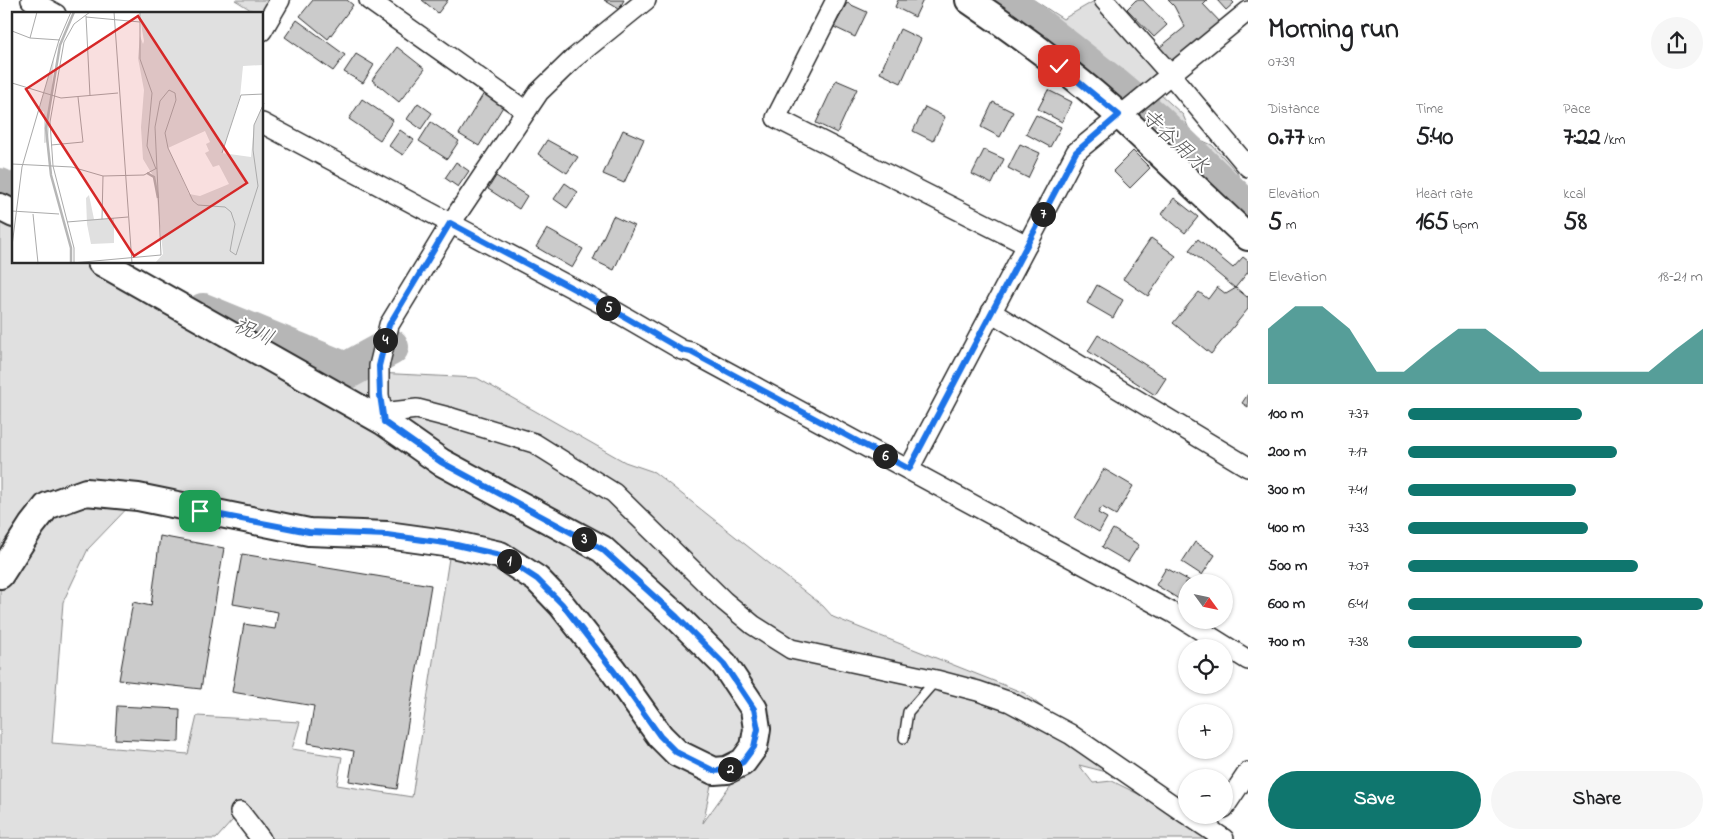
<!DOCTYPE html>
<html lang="en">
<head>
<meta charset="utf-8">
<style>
	:root { --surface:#fff; --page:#f6f6f6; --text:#202124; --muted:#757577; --accent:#0f766e }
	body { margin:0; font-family:"Indie Flower","Klee One",sans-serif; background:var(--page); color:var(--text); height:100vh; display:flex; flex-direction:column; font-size:19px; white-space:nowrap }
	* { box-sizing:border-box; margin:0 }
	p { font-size:16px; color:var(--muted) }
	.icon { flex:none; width:28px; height:28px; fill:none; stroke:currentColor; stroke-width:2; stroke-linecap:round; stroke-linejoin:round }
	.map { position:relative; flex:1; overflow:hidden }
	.drawer { display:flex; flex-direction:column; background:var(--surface); width:475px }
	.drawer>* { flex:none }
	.needle { width:32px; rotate:123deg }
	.tools { position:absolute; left:1178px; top:574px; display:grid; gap:10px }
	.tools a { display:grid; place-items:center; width:55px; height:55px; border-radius:50%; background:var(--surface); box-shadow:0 1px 4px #0004; font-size:25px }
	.pin { position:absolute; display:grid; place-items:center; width:42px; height:42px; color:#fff; margin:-21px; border-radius:10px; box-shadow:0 2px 8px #0006 }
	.km { position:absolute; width:25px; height:25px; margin:-12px; border-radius:50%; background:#222; color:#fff; font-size:14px; line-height:25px; text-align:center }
	.round { display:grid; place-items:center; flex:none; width:52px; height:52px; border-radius:26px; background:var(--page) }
	.head { display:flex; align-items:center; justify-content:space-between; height:85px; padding:0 20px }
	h1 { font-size:28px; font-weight:700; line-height:38px }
	.metrics { display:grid; grid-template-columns:repeat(3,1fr); gap:8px; height:85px; padding:5px 20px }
	.metrics div { display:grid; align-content:center }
	.metrics b { font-size:25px; font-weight:700 }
	.metrics small { font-size:14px; font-weight:400 }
	.metrics p { font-size:14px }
	.chart { height:140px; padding:10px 20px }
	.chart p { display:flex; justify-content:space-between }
	.chart svg { width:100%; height:90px; margin-top:5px; fill:var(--accent); opacity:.7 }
	.button { display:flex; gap:10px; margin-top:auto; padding:10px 20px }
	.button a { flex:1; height:58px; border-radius:30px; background:var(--accent); color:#fff; font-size:20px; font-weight:700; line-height:58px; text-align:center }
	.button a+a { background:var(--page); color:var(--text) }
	ul { padding:0 20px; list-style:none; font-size:16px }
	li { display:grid; grid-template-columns:80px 60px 1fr; align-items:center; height:38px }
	li i { height:12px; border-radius:6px; background:var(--accent) }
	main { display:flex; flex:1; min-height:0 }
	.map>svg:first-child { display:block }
</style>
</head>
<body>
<main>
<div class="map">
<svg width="1248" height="839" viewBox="0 0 1248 839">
	<rect width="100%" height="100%" fill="#fff"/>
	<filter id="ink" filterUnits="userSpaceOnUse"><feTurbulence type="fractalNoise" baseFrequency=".02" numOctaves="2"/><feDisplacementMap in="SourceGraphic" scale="10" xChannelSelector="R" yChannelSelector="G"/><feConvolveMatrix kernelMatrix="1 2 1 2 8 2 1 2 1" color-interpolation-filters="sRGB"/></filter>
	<g filter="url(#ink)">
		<g fill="#e0e0e0" stroke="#868686" fill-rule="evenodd">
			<path d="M235,0H280C256,19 260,15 235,0Z"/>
			<polygon points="975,0 1034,0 1063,19 1096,0 1166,77 1159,93 1183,115 1192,136 1212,145 1237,172 1244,193 1248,198 1248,219 1134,117"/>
			<path d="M0,206L14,213V262L107,263L189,306L336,371L477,378L625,462L654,472L823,606L833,617L1024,693L1134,779L1079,765L1093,783L1112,781L1229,839H264L240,812L216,839H0ZM138,497L451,545L412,797L337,785L342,757L292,749L300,722L197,716L188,754L52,743L63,602L88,549ZM738,686L771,728L703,823L714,771L688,743L727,770L757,729Z"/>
		</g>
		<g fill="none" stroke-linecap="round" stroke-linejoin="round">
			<g stroke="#b6b6b6" stroke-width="38">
				<polyline points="1004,0 1115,87 1154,120 1248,211"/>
				<polyline points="0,187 14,195"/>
				<polyline points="203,312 346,371 390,347"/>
			</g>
		</g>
		<g fill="#cbcbcb" stroke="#2b2b2b">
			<polygon points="313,0 347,0 353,5 328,39 300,16"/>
			<polygon points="422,0 448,0 438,13"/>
			<polygon points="604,0 624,0 619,9"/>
			<polygon points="898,0 923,0 915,17 895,7"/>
			<polygon points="1136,0 1143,0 1167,25 1154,37 1127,9"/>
			<polygon points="1168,0 1207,0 1203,4 1222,24 1174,70 1159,48 1185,27 1174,6"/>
			<polygon points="1217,0 1231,0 1234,3 1226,10"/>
			<polygon points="847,3 867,12 855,37 834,27"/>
			<polygon points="297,20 345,55 333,71 285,37"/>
			<polygon points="900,29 921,39 901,83 880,73"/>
			<polygon points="397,47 425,69 399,102 372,80"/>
			<polygon points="356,54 374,65 363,83 344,72"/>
			<polygon points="836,80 857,89 837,133 816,123"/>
			<polygon points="1048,90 1072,102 1062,122 1038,109"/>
			<polygon points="484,93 504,105 479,146 459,134"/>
			<polygon points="362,99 393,120 380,140 349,119"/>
			<polygon points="993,102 1013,112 1000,137 981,127"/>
			<polygon points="418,103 432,113 421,129 407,119"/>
			<polygon points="925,107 945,117 933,141 913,131"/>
			<polygon points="1036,115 1061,127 1050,147 1026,134"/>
			<polygon points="431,122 459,141 447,159 419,141"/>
			<polygon points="400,130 414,140 403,155 389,146"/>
			<polygon points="623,130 644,139 624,183 603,174"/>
			<polygon points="547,140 578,157 567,173 538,154"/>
			<polygon points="1020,144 1040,153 1028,178 1008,168"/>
			<polygon points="984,150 1004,159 992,184 972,174"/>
			<polygon points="1133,151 1150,168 1130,188 1113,171"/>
			<polygon points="456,162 469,171 458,187 445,178"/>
			<polygon points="496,176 527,196 519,209 488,189"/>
			<polygon points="565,183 578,192 567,208 554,199"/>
			<polygon points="1174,198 1198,217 1185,233 1162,214"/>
			<polygon points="613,216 634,226 614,270 593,260"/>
			<polygon points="547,229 583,249 572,268 536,247"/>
			<polygon points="1151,238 1176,256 1148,296 1123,279"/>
			<polygon points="1198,239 1233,268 1243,257 1248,261 1248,272 1235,288 1189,250"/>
			<polygon points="1097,285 1123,300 1113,318 1087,303"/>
			<polygon points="1217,287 1226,294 1236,288 1247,297 1248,296 1248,309 1211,354 1173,323 1199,292 1208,299"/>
			<polygon points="1098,335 1166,378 1155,395 1088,351"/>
			<polygon points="1248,394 1248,407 1242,403"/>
			<polygon points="1104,469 1133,486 1116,515 1102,507 1098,513 1107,518 1099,532 1075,518"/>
			<polygon points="1113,529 1139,545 1128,562 1102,547"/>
			<polygon points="160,536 224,548 201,689 119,680 133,602 151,606"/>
			<polygon points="1195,542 1215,555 1202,575 1182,562"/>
			<polygon points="242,554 431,585 397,789 349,781 354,751 308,743 314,706 232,692 244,624 275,629 278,612 233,604"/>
			<polygon points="1166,568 1192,582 1186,582 1186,594 1182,601 1156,585"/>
			<polygon points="117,706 180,709 179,742 115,739"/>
		</g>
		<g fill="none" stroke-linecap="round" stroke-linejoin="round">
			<g stroke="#2b2b2b" stroke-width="12">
				<polyline id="lane" points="904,738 908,712 936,680"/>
			</g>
			<g stroke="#2b2b2b" stroke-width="22">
				<g id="street">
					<polyline points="31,0 56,14"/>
					<polyline points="369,0 526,111"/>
					<polyline points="836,0 776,118 1027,245"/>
					<polyline points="1104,0 1170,74 1248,167"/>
					<polyline points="262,31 280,0"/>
					<polyline points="262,123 606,306 682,350 691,352 1173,613 1248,660"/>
					<polyline points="991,312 1248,467"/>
					<polyline points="382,413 417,409 452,418 534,443 614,493 724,601 753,625 791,649 936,680 978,691 1010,702 1070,734 1186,814"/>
					<polyline points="384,422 379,395 379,366 389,325 451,223 539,92 573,59 646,0"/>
					<polyline points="909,469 1076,152 1248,11"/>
					<polyline points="1224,808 1248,772"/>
					<polyline points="240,812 261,839"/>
					<polyline points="1188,815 1224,839"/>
				</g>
			</g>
			<g stroke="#2b2b2b" stroke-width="30">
				<g id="secondary">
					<path d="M969,0C1021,35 1073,74 1120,116C1163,156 1205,197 1248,237"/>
					<polyline points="0,207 14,214"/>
					<polyline points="0,575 32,525 47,506 86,492 138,497 309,532 387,535 452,544 500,555 537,579 561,604 613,670 660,736 677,753 714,771 727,770 743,762 754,747 757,729 754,709 724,664 677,617 602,549 441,462 384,422 101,262"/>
				</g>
			</g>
			<use href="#lane" stroke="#fff" stroke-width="9"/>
			<use href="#street" stroke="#fff" stroke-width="19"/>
			<use href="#secondary" stroke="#fff" stroke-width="26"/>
		</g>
	</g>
	<g fill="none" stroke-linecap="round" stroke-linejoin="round" filter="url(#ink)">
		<g stroke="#fff" stroke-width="10">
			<polyline id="route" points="200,511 309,532 387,535 452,544 500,555 537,579 562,604 613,670 660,736 676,752 714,771 727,770 743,762 754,747 758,729 754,709 724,664 677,617 602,549 441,462 384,422 380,395 379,366 389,325 450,223 606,306 682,350 691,352 909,469 1076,152 1119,115 1059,66"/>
		</g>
		<use href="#route" stroke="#1a73e8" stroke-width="6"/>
	</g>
	<g text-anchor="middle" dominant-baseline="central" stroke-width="4" stroke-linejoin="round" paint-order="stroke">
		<g font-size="21" font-style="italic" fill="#5c5c5c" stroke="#fff">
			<text transform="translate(1174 142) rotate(43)">寺谷用水</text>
			<text transform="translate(253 333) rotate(23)">祝川</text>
		</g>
	</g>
	<g transform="translate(12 12)">
		<rect width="251" height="251" fill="#fff"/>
		<path d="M127,0H251V53L231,54L228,85L210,141L239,145L242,113L251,92V251H143L151,242L143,167L131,147L129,115L132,78L126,46L128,24L131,32L132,29ZM193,119L198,130L194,132L197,139L193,141L201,155L207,153L217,172L188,184L177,182L156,136ZM42,46L36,130L32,131V100L27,97ZM77,183L82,207L102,206V231L79,232L75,212L74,186Z" fill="#e0e0e0" fill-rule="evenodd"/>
		<path fill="none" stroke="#b6b6b6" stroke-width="2.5" d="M135,161L142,165L146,186M59,251V236L39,163L34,116L48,33L62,0"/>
		<path fill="none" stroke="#aaa" stroke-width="1" d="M102,0L120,251M128,0V47L140,81L135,134L144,157M74,4L78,84M74,5L128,10M0,19L18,26L48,28M18,26L25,0M0,71L49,86L106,81M39,133L71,130L66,85M210,141L229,83L252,82M0,152L60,155L91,164L132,163L145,156M0,199L47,202M21,202L26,251M90,207L91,164M55,210L116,205M0,234L10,155L47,28L59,0M60,251L149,243L143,115L148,89L157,78L163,81L164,88L153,121L156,136L181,189L186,193L213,195L219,200L223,212L218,239L224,243L246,174L241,138L242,113L252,91M62,251V236L41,154L38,110L52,30L62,12L78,0"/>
		<path fill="#d62828" fill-opacity="0.15" stroke="#d62828" stroke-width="2.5" d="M126,4L235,171L122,244L14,77Z"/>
		<rect width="251" height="251" fill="none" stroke="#2b2b2b" stroke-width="2.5"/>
	</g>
</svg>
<div class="tools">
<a><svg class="needle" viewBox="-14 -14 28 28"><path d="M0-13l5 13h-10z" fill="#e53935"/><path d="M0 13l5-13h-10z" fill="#757577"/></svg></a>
<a><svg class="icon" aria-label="locate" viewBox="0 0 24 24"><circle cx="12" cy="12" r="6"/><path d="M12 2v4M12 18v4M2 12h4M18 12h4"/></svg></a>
<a>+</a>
<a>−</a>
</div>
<div class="pin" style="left:200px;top:511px;background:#1e9e55"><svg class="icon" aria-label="arrive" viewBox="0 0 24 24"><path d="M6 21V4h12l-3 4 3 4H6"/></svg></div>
<div class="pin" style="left:1059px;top:66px;background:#d93025"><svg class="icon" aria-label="check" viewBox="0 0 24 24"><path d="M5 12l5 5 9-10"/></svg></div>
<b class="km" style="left:509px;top:561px">1</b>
<b class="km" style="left:730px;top:769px">2</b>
<b class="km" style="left:584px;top:539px">3</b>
<b class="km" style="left:385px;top:340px">4</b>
<b class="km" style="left:608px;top:308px">5</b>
<b class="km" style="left:885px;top:456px">6</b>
<b class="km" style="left:1043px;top:214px">7</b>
</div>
<section class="drawer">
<div class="head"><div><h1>Morning run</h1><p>07:39</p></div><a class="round"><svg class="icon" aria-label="share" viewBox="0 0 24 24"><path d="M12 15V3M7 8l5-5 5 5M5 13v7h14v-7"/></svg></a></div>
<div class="metrics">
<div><p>Distance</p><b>0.77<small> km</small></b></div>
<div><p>Time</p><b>5:40</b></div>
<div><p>Pace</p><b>7:22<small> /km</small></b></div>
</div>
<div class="metrics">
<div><p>Elevation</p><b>5<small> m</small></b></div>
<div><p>Heart rate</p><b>165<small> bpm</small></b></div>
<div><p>kcal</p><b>58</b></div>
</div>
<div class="chart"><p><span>Elevation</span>18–21 m</p>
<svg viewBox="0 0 160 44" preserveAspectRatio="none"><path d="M0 44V17L10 6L20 6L30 17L40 38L50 38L60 27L70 17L80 17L90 27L100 38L110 38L120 38L130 38L140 38L150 27L160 17V44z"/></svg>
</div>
<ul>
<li><b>100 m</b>7:37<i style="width:59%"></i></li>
<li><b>200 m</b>7:17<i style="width:71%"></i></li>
<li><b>300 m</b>7:41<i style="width:57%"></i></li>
<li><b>400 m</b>7:33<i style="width:61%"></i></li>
<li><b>500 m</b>7:07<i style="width:78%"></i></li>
<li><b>600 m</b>6:41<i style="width:100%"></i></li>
<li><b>700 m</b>7:38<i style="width:59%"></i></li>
</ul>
<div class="button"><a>Save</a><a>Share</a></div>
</section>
</main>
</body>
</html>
